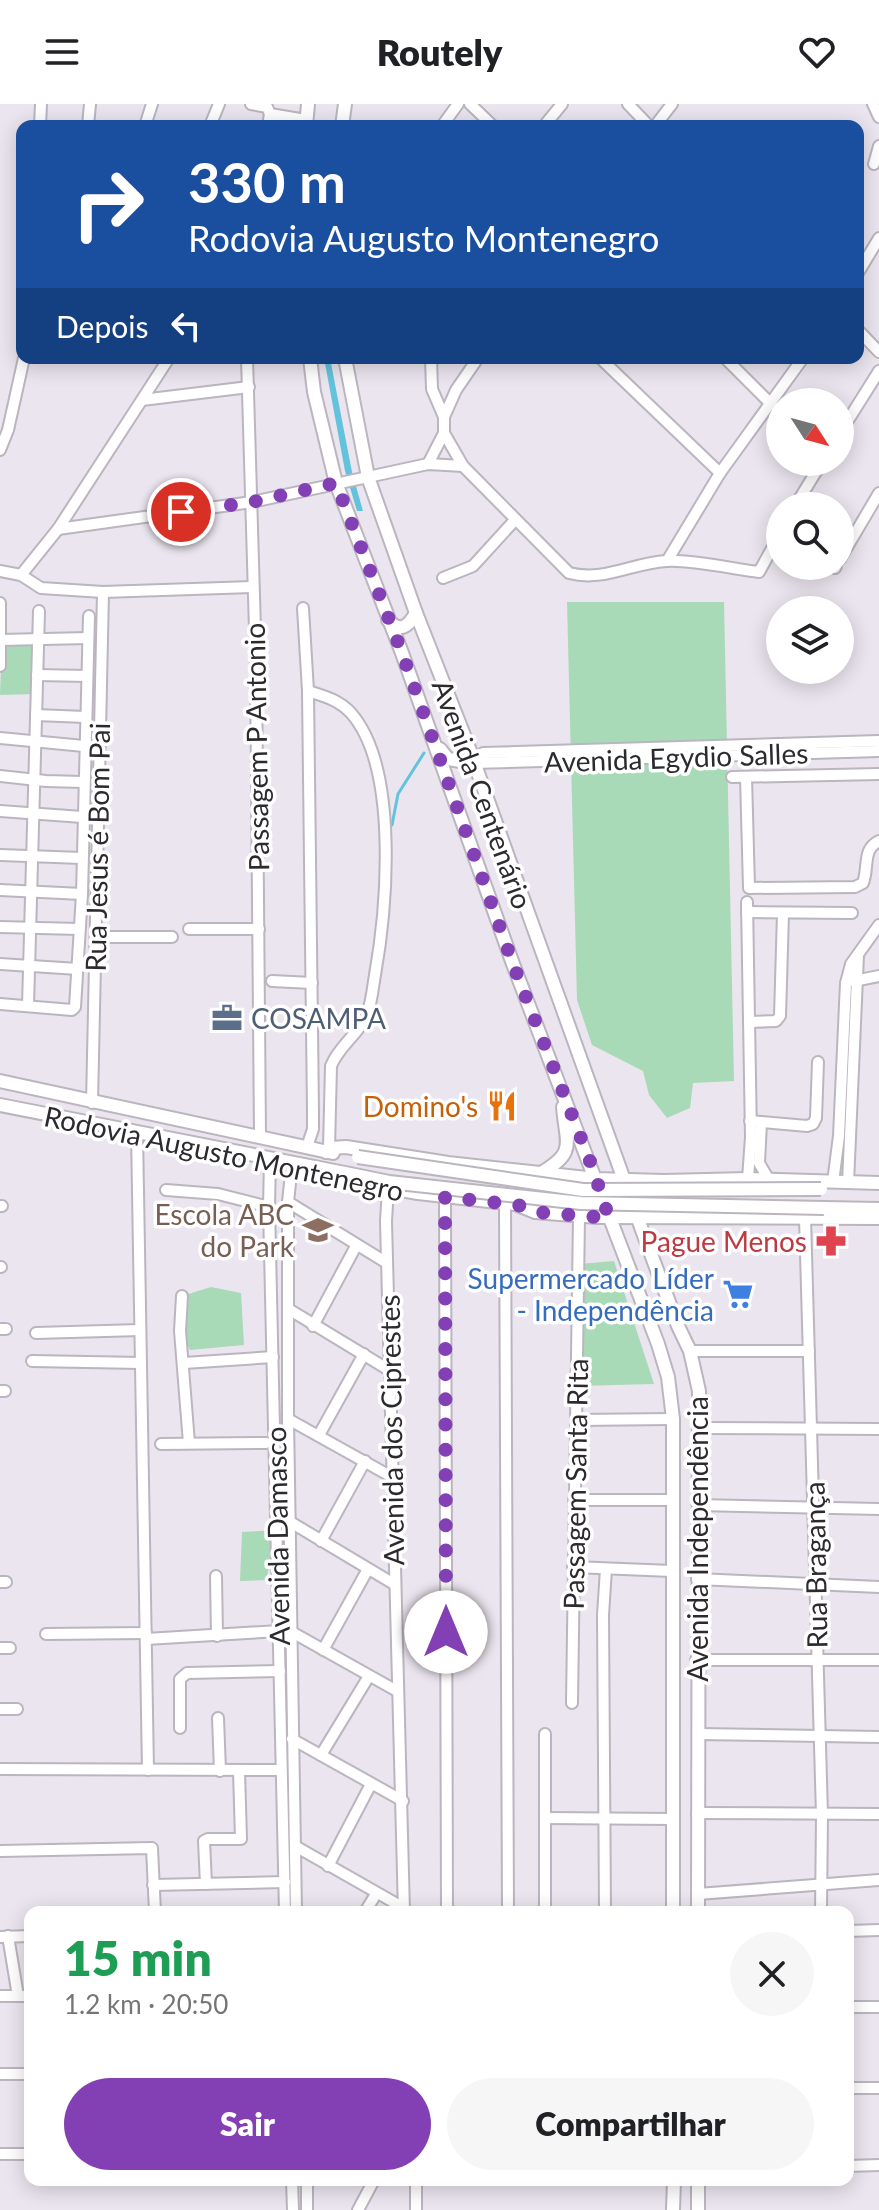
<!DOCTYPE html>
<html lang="pt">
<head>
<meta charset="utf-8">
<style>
  :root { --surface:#fff; --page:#f6f6f6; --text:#202124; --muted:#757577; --accent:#8340b4 }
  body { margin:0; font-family:Lato,sans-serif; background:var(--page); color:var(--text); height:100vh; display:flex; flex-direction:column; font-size:30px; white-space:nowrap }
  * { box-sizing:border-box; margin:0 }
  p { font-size:26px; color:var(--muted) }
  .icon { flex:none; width:44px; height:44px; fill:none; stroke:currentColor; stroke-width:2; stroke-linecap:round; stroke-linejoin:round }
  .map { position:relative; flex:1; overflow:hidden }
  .drawer { position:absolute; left:24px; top:1802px; width:830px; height:280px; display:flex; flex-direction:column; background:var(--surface); border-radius:16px; box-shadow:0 4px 20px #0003 }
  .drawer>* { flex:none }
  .guide { position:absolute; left:16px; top:16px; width:848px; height:244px; border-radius:16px; box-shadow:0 4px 20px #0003; background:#1a4fa0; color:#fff; overflow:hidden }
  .needle { width:52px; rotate:126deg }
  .fabs { position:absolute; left:766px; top:284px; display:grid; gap:16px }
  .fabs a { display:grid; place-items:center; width:88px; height:88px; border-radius:50%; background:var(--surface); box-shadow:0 4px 20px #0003; font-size:40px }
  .pin { position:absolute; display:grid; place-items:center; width:68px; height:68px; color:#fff; margin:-34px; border:4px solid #fff; border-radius:50%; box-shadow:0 2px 8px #0007 }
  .me { position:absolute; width:88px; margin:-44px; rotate:0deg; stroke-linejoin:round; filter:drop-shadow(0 0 6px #0008) }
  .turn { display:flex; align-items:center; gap:28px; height:168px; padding:0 40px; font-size:36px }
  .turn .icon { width:104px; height:104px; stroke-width:2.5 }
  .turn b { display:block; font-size:56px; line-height:68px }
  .then { display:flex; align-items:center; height:76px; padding:0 40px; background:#0003; gap:16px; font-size:30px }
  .round { display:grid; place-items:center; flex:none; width:84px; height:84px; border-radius:42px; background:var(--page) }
  .head { display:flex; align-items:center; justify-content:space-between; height:136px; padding:0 40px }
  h1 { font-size:48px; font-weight:800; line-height:60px; color:#1e9e55 }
  .button { display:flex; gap:16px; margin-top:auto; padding:16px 40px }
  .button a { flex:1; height:92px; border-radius:48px; background:var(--accent); color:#fff; font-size:32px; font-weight:800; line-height:92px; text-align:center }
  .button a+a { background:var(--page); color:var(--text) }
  header { display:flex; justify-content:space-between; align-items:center; height:104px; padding:0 40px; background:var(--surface); font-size:36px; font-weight:800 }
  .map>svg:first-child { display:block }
  .green { fill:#a9dab8 }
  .water { fill:#63c3dc }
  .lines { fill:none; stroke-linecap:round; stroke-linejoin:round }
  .stream { stroke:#63c3dc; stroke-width:3 }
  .minor-casing { stroke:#bbb5bf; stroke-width:14 }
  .major-casing { stroke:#bbb5bf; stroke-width:16 }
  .minor { stroke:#fff; stroke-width:10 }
  .major { stroke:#fff; stroke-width:12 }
  .major-bridge-casing { stroke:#bbb5bf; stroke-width:16; stroke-linecap:butt }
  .major-bridge { stroke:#fff; stroke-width:12 }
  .route { stroke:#8340b4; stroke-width:14; stroke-dasharray:0 25.2 }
  .labels { text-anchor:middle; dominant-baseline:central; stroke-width:7; stroke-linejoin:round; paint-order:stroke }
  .street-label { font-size:28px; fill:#2c2a2e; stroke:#fff }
  .service-label { font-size:28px; fill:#4e5e75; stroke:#fff; text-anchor:start }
  .food-label { font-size:28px; fill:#c56008; stroke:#fff; text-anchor:end }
  .education-label { font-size:28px; fill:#785e54; stroke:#fff; text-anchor:end }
  .health-label { font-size:28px; fill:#be3a42; stroke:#fff; text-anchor:end }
  .shop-label { font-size:28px; fill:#366cbe; stroke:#fff; text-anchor:end }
</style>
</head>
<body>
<header><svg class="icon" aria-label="menu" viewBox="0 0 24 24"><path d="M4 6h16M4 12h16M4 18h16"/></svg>Routely<svg class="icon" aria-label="heart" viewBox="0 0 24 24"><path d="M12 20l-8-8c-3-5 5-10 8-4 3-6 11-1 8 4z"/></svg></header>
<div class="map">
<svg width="879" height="2106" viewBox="0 0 879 2106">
  <rect width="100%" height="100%" fill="#ebe5ef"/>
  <g class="green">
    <path d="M567,498H724L734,977L693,979L690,1004L667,1014L649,991L643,967L592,941L577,896Z"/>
    <path d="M38,534L36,590L0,591L2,536Z"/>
    <path d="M614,1157L654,1280L578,1282L579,1160Z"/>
    <path d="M211,1183L241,1189L244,1241L190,1246L180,1227L182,1192Z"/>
    <path d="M278,1426L266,1476L240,1477L242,1428Z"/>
  </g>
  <path class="water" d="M324,254H330L352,368L363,407H357L345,367Z"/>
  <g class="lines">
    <path class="stream" d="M392,721L398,690L424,649"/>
    <g class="minor-casing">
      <g id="minor">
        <path d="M251,0L267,3L270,10L306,16"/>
        <path d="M470,0L493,22"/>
        <path d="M628,0L649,22"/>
        <path d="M873,0L879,13"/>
        <path d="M40,22L41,0"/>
        <path d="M88,22L90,0"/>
        <path d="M145,22L152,0"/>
        <path d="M210,22L219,0"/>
        <path d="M268,22L270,10"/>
        <path d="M442,22L458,0"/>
        <path d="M544,22L562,0"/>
        <path d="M655,22L672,0"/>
        <path d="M874,60L879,42"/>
        <path d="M858,169L879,134"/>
        <path d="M858,226L879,248"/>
        <path d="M247,254L256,560L260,1031"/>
        <path d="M431,254L432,285L444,313"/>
        <path d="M600,254L720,369"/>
        <path d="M725,254L772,301"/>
        <path d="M142,296L249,283"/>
        <path d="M444,329L463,362L569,469C604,478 632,459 666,457C689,455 734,465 759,468L780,430"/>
        <path d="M840,329L879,267"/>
        <path d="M0,346L8,326L24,254"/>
        <path d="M428,360L444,329V313L456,286L478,254"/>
        <path d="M795,402L822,358"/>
        <path d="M58,425L252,398L428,360L463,362"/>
        <path d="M840,455L879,389"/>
        <path d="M667,457L720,369L803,254"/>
        <path d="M835,464L836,462"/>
        <path d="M0,467L21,471L41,484L103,488L252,483"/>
        <path d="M21,471L58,425L169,254"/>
        <path d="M443,474L473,462L515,416"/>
        <path d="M0,499V562"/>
        <path d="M303,504L308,587L313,1008V1025L307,1043"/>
        <path d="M0,536L88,534"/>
        <path d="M37,571L87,572"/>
        <path d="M308,587C324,592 339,596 351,609C399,664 387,803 375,871C373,882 372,896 368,907C361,929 339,941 331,962L329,1044"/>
        <path d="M36,611L85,613"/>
        <path d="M0,634L84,642"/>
        <path d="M483,649L879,637"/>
        <path d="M473,659L879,647"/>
        <path d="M0,672L46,677L83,678"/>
        <path d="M732,673L879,670"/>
        <path d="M746,673L749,784L855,783L863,779C869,763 862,745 879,737"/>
        <path d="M0,707L82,713"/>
        <path d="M0,751L82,754"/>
        <path d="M0,786L82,790"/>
        <path d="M747,798L751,1033L748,1075"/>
        <path d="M747,808L852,809"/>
        <path d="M0,823L79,825"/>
        <path d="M189,825H259"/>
        <path d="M96,833H172"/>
        <path d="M0,860L78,865"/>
        <path d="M272,877L312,879"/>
        <path d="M854,877L879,872"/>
        <path d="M0,900L72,906L75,903L82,790L89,512"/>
        <path d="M28,902L39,507"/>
        <path d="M749,918L776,917L780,912L783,809"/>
        <path d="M92,999L103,488"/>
        <path d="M750,1017L807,1022L813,1020L816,1014L818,958"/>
        <path d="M761,1018L759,1059L769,1076"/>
        <path d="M137,1030L148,1666"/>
        <path d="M270,1056L269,1103L285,1808"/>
        <path d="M292,1060L288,1098V1315L296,1808"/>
        <path d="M833,1078L839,1032L846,879L851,860L879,821"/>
        <path d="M848,1079L858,851"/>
        <path d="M388,1084L386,1117L404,1808"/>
        <path d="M166,1086L218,1090L269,1103"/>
        <path d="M445,1093L447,1808"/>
        <path d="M288,1098L387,1159"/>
        <path d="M505,1099L508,1808"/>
        <path d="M0,1102H2"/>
        <path d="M805,1114L822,1711L821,1808"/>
        <path d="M0,1163H1"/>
        <path d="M182,1192L180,1227L189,1339"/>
        <path d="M290,1206L389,1266"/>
        <path d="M313,1222L356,1142"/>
        <path d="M0,1225H6"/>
        <path d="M36,1229L140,1226"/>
        <path d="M690,1247H809"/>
        <path d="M32,1257L141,1259"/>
        <path d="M184,1259L273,1253"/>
        <path d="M0,1287H5"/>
        <path d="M288,1315L392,1373"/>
        <path d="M576,1316L673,1315"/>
        <path d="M699,1324L879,1325"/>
        <path d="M319,1331L364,1250"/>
        <path d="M161,1340L266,1339"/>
        <path d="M574,1396H673"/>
        <path d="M698,1401L879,1405"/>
        <path d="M292,1419L394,1480"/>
        <path d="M321,1437L365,1357"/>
        <path d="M573,1463L672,1467"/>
        <path d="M216,1472L217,1532"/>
        <path d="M697,1475L879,1483"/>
        <path d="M0,1478H6"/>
        <path d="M290,1527L397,1587"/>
        <path d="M46,1530L146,1529"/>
        <path d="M146,1535L279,1527"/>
        <path d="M0,1544H10"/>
        <path d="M323,1546L368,1465"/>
        <path d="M696,1556H879"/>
        <path d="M572,1599L579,1113"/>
        <path d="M0,1605H17"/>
        <path d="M218,1614L220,1667"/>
        <path d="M180,1624V1575L187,1569L280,1567"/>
        <path d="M698,1630L879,1633"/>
        <path d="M292,1635L403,1697"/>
        <path d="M321,1651L369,1572"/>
        <path d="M0,1665L281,1666"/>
        <path d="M697,1709L879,1710"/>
        <path d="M545,1714L673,1715"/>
        <path d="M295,1742L404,1804"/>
        <path d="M0,1747L152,1744L155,1808"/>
        <path d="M328,1762L371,1680"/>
        <path d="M206,1780L204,1737L208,1735H241L239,1667"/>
        <path d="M153,1781L285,1778"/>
        <path d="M698,1790L879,1776"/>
        <path d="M365,1808L376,1790"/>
        <path d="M545,1808V1630"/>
        <path d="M605,1808L603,1511L606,1465"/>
        <path d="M848,1827L879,1826"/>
        <path d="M8,1832L18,1892"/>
        <path d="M0,1833L30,1832"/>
        <path d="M0,1892H30"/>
        <path d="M848,1903H879"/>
        <path d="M0,1970H30"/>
        <path d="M848,1984H879"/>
        <path d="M0,2050H30"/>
        <path d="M848,2062L879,2061"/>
        <path d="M292,2076L293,2106"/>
        <path d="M307,2076V2106"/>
        <path d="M416,2076V2106"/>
        <path d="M358,2106L374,2076"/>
      </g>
    </g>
    <g class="major-casing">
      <g id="major">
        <path d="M306,22L308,0"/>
        <path d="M342,22L345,0"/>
        <path d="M310,254L314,288L336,379L402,549L513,860L658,1240L668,1273L673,1315V1808"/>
        <path d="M345,254L368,373L416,509L469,644L642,1126L678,1222L690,1247L699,1287L698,1808"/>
        <path d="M388,516C400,529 408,523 416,509"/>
        <path d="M440,645L448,655L473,659"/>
        <path d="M0,977L333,1049"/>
        <path d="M0,1001L350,1070"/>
        <path d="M326,1048L329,1044L346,1043L448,1059L596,1075L664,1077L748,1075L879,1079"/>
        <path d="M541,1069C577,1048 566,1040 563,1003"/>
        <path d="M339,1075L418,1089L523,1101"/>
        <path d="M518,1101L535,1108L597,1113L879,1114"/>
        <path d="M824,1104L879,1105"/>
        <path d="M698,2076V2106"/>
        <path d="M673,2106L674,2076"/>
      </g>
    </g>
    <use href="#minor" class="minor"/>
    <use href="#major" class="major"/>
    <g class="major-bridge-casing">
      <g id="major-bridge">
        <path d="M358,1053L583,1086L821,1085"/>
        <path d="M350,1070L389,1078L581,1099L824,1104"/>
      </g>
    </g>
    <use href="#major-bridge" class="major-bridge"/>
  </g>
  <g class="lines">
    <path class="route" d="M181,408L252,398L336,379L402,549L513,860L593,1065L609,1114L535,1108L518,1101L445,1093L446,1528"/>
  </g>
  <defs>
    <g id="office-bare" transform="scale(2.4)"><path d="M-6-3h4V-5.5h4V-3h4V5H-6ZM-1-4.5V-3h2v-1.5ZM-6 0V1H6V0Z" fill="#5c6f8a" stroke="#fff" stroke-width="2.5" paint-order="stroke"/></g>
    <g id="restaurant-bare" transform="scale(2.4)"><path d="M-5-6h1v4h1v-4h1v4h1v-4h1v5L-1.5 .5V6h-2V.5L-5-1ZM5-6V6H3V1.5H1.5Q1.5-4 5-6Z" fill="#e8710a" stroke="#fff" stroke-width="2.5" paint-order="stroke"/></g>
    <g id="school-bare" transform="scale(2.4)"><path d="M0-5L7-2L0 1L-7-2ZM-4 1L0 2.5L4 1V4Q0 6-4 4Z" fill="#8d6e63" stroke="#fff" stroke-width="2.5" paint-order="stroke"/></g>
    <g id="pharmacy-bare" transform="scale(2.4)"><path d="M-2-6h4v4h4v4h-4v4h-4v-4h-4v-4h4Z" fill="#e0444e" stroke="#fff" stroke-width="2.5" paint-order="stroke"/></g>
    <g id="supermarket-bare" transform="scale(2.4)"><path d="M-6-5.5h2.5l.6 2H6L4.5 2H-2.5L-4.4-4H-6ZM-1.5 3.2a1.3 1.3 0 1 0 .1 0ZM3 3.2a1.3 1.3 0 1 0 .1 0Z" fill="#3f7fe0" stroke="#fff" stroke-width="2.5" paint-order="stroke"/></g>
  </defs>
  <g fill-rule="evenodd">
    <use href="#office-bare" x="227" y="914"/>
    <use href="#restaurant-bare" x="502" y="1002"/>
    <use href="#school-bare" x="318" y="1126"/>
    <use href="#pharmacy-bare" x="831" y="1137"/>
    <use href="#supermarket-bare" x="738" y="1190"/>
  </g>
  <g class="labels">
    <g class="street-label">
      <text transform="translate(256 643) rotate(-91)">Passagem P Antonio</text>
      <text transform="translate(676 653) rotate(-2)">Avenida Egydio Salles</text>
      <text transform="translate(483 690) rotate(70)">Avenida Centenário</text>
      <text transform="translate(97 743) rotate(-89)">Rua Jesus é Bom Pai</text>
      <text transform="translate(224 1049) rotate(12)">Rodovia Augusto Montenegro</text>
      <text transform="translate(391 1326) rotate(-91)">Avenida dos Ciprestes</text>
      <text transform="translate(575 1380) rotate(-89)">Passagem Santa Rita</text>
      <text transform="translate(277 1432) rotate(-91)">Avenida Damasco</text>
      <text transform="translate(697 1435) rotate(-90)">Avenida Independência</text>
      <text transform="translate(815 1461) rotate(-91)">Rua Bragança</text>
    </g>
    <g class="service-label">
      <text x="251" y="914">COSAMPA</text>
    </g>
    <g class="food-label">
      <text x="478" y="1002">Domino's</text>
    </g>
    <g class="education-label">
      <text x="294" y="1110">Escola ABC<tspan x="294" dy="32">do Park</tspan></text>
    </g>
    <g class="health-label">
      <text x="807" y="1137">Pague Menos</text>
    </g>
    <g class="shop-label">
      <text x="714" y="1174">Supermercado Líder<tspan x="714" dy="32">- Independência</tspan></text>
    </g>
  </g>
</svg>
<div class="fabs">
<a><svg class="needle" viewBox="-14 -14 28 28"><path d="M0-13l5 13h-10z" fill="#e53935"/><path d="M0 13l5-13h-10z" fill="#757577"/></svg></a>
<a><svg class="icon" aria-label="search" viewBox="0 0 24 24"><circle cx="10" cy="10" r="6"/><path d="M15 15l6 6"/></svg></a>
<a><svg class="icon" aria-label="layers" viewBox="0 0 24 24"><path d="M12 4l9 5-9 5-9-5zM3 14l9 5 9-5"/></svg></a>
</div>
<div class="pin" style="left:181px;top:408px;background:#d93025"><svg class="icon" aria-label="arrive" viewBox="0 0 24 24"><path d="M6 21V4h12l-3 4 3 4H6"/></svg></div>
<svg class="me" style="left:446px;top:1528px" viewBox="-20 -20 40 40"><circle r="19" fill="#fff"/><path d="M0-13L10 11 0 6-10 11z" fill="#8340b4"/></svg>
<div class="guide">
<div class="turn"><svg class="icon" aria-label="right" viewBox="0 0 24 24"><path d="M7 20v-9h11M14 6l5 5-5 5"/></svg><div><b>330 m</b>Rodovia Augusto Montenegro</div></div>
<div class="then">Depois<svg class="icon" aria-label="left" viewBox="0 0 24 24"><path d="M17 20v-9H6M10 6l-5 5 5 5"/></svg></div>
</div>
<section class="drawer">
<div class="head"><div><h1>15 min</h1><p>1.2 km · 20:50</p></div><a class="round"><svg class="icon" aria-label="close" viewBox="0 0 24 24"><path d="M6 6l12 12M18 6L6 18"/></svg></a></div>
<div class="button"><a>Sair</a><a>Compartilhar</a></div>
</section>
</div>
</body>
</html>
